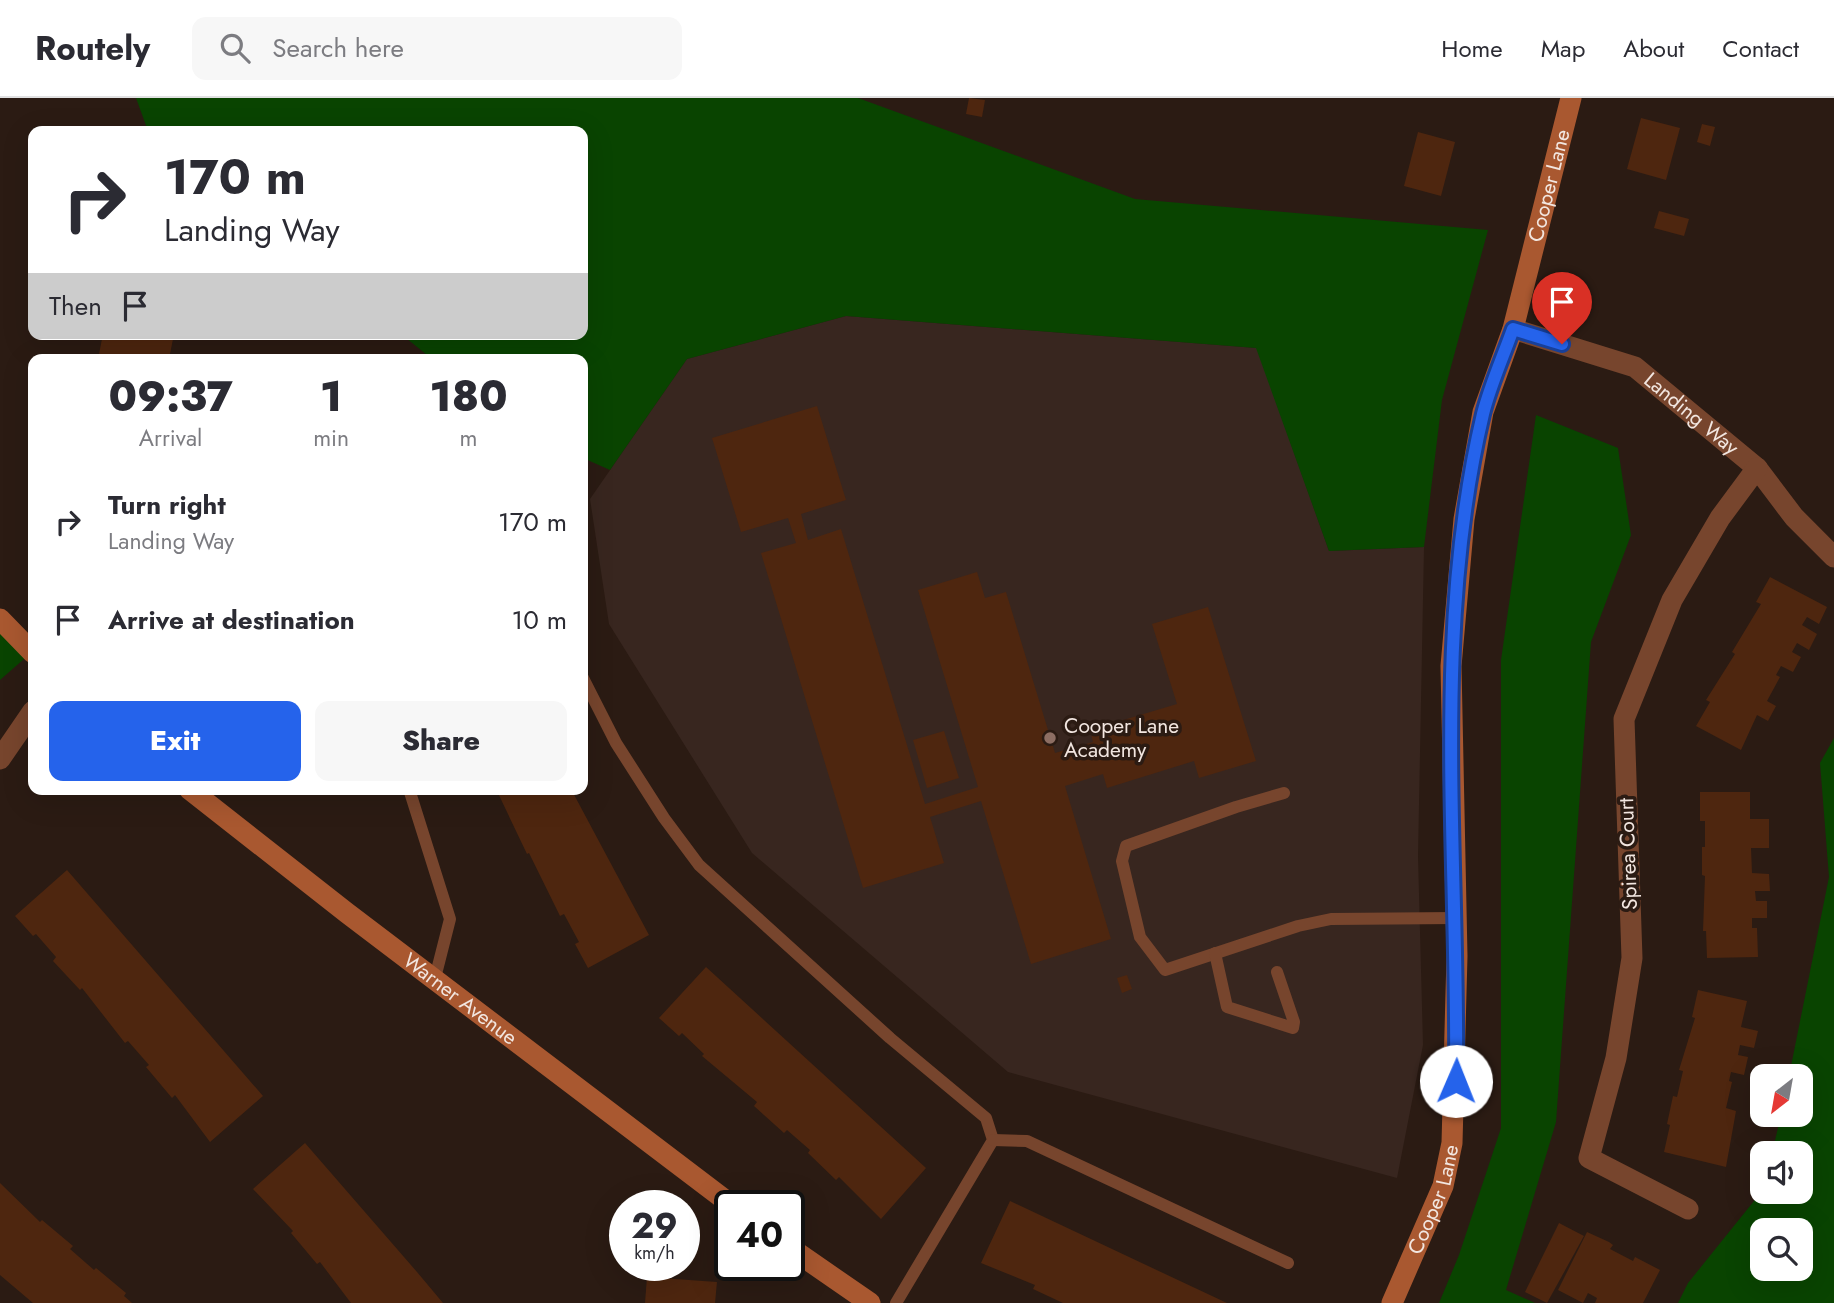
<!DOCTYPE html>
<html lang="en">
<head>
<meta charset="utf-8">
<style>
  :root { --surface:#fff; --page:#f7f7f7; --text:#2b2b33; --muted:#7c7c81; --line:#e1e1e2; --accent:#2563eb }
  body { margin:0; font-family:Jost,sans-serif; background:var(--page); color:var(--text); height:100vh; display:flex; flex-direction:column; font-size:26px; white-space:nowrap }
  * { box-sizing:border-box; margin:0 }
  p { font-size:23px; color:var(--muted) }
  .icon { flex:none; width:38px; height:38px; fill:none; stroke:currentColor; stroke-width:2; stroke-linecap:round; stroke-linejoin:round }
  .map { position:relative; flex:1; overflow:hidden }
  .sheet { position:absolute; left:28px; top:256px; width:560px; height:441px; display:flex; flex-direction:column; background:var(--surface); border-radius:14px; box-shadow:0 7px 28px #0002 }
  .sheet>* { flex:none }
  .banner { position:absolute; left:28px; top:28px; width:560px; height:214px; border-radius:14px; box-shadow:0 7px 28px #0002; background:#fff; color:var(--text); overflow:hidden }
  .needle { width:46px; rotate:211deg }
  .fabs { position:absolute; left:1750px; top:966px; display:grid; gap:14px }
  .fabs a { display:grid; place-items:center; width:63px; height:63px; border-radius:14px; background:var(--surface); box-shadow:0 7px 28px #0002; font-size:35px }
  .speed { position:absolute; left:609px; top:1092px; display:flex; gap:14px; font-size:35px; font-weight:700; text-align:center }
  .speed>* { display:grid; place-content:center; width:91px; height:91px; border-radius:50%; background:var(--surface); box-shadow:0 7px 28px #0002; line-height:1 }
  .speed small { font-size:18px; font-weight:400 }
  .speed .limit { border:4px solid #111; border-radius:10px; background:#fff; color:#111 }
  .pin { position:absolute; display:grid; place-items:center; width:60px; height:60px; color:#fff; margin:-72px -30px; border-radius:50% 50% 50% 0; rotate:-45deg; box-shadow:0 0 7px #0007 }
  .pin .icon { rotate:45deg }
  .me { position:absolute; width:77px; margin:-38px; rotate:1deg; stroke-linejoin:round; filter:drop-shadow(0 0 5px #0008) }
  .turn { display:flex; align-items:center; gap:24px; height:147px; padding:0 21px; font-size:32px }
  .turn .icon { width:91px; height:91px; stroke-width:2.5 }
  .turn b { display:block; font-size:49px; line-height:60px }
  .then { display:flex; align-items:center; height:66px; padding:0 21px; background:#0003; gap:14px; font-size:26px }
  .eta { display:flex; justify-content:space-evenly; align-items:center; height:119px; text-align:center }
  .eta b { font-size:42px; font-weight:800; line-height:49px }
  .cta { display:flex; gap:14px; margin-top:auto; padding:14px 21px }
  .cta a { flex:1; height:80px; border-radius:14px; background:var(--accent); color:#fff; font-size:28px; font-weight:800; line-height:80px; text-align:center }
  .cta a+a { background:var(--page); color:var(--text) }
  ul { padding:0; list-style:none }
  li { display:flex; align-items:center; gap:21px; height:98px; padding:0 21px }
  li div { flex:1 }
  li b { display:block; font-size:26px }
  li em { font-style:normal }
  header { display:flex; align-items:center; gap:42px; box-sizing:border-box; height:98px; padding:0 35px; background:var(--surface); border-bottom:2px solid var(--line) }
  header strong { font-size:33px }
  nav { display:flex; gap:38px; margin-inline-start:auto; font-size:24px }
  .search { width:490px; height:63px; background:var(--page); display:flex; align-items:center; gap:18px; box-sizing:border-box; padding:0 24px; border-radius:14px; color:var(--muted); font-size:26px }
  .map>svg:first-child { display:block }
  .education { fill:#38261f }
  .green { fill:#094400; fill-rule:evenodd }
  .building { fill:#4e260f }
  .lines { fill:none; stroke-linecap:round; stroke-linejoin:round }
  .lane { stroke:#77452d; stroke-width:12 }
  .street { stroke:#77452d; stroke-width:21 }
  .secondary { stroke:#a95830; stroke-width:21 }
  .route-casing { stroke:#184099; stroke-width:18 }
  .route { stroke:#2563eb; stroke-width:12 }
  .education-dot { fill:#8d6e63; stroke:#2b1b13; stroke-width:2.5 }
  .labels { text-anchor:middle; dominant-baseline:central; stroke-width:7; stroke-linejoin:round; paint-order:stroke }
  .street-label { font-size:21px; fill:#f2e6e0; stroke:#2b1b13 }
  .poi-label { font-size:21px; fill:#f2e6e0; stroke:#2b1b13; text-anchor:start }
</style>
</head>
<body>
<header>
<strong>Routely</strong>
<div class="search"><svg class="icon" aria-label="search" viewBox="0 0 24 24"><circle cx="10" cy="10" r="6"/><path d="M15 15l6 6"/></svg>Search here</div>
<nav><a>Home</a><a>Map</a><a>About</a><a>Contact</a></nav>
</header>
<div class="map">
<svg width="1834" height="1205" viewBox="0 0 1834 1205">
  <rect width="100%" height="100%" fill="#2b1b13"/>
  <path class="education" d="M846,218L1257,250L1329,453L1424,449L1418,758L1423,947L1397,1080L1008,974L752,755L609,526L590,401L687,261Z"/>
  <g class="green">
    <path d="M136,0H858L1135,101L1488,132L1442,302L1424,449L1329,453L1256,250L846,218L687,261L610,372L583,360V261H432L401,236H583V33H148Z"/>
    <path d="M1536,317L1618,350L1631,437L1591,544L1556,1024L1506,1192L1535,1205H1439L1459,1157L1501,1030V562Z"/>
    <path d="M0,516L32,554L0,582Z"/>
    <path d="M1834,640V1205H1678L1688,1185L1762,1093L1801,1094V1055H1772L1781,1017H1801V978H1789L1829,779L1820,665ZM1762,1132H1801V1171H1762Z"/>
  </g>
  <g class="building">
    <path d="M969,0L985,2L982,19L966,16Z"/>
    <path d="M1641,20L1680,30L1666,82L1627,71Z"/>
    <path d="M1702,26L1715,29L1710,48L1697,44Z"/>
    <path d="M1418,34L1455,44L1441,98L1404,88Z"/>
    <path d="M1659,113L1689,121L1684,138L1654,130Z"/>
    <path d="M103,236H174L169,261H98Z"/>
    <path d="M817,308L846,402L801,416L808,442L841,431L925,706L978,689L918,492L977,474L985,500L1006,494L1055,655L1093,644L1090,632L1177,606L1152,526L1208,509L1256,663L1199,680L1194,663L1107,690L1103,676L1065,688L1111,841L1031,866L981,703L930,719L944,765L863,790L761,455L796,445L788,420L741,434L712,340Z"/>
    <path d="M1770,479L1827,509L1819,526L1807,519L1802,527L1817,536L1809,552L1797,545L1792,554L1801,559L1793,574L1781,568L1776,577L1780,579L1767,603L1776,608L1768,623L1757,617L1741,652L1696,628L1710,604L1706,602L1735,556L1732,554L1761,506L1756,504Z"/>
    <path d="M944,633L959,680L927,690L913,642Z"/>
    <path d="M496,691H571L649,837L588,870L575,846L579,844L564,816L560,818L529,755L527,756Z"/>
    <path d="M1700,694H1750V721H1769V750H1751L1752,775L1769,776L1770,793H1755L1756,803H1767V820H1752V830H1757L1758,859L1707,860L1706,833H1703L1705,778L1702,777V749H1705V723H1700Z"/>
    <path d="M67,772L263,998L210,1044L175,997L172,1000L146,969L149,967L128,943L125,945L82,890L80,892L53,863L56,859L36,836L33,838L15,818Z"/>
    <path d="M706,869L926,1070L881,1121L839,1079L836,1082L808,1055L810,1052L787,1032L784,1035L754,1008L757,1004L702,958L704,956L682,935L679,938L659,920Z"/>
    <path d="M1127,877L1132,891L1122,895L1117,880Z"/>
    <path d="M1698,892L1747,903L1741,929L1758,933L1754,950L1740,947L1738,957L1748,959L1744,977L1731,974L1729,983L1732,984L1726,1010L1736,1013L1726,1069L1664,1054L1670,1027L1667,1026L1673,998L1677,999L1683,973L1679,972L1695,920L1692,919Z"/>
    <path d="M305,1045L417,1174L443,1205H351L320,1164L317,1166L291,1135L293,1133L253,1091Z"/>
    <path d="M0,1085L40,1124L42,1122L73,1148L70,1151L94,1172L96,1170L126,1195L124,1198L132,1205H33L0,1177Z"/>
    <path d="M1010,1103L1163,1175L1227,1205H1063L1033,1191L1035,1187L981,1165Z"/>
    <path d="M1559,1125L1584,1138L1547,1205L1525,1194Z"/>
    <path d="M1587,1134L1609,1144L1613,1147L1610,1151L1633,1163L1635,1159L1660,1172L1643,1205H1595L1597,1200L1588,1195L1583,1205L1558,1192Z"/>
    <path d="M647,1179L717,1184L715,1205H645Z"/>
  </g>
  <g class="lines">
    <g class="lane">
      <path d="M583,580L616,645L664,720L699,767L890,940L986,1020L993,1042L896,1205"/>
      <path d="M409,691L450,821L435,880"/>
      <path d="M1284,695L1236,709L1126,748L1122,763L1140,839L1165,872L1298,828L1331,821L1456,820"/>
      <path d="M1215,855L1227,909L1293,930L1294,924L1277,874"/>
      <path d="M993,1042L1027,1043L1288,1165"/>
    </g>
    <g class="street">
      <path id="s1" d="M1513,231L1635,269L1757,370L1794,419L1834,459"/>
      <path d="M0,661L33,613"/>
      <path d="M1688,1111L1589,1060L1616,960L1632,860L1624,621L1672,502L1720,420L1757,370"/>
    </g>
    <g class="secondary">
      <path d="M0,521L33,555"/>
      <path id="s2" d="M189,691L347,815L733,1108"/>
      <path d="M789,1149L870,1205"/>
      <path id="s3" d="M1392,1205L1443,1088L1452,1045L1457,858L1451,568L1464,421L1483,314L1513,231L1571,0"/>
    </g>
  </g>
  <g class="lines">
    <g class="route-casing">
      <path id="route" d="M1456,983C1459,762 1431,534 1483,316C1490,288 1503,259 1513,231L1562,246"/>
    </g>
    <use href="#route" class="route"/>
  </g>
  <circle class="education-dot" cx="1050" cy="640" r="7"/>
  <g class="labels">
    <g class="street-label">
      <text stroke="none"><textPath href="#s3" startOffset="1141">Cooper Lane</textPath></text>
      <text stroke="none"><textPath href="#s1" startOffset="201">Landing Way</textPath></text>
      <text transform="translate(1628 756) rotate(-92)">Spirea Court</text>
      <text stroke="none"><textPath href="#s2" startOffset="343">Warner Avenue</textPath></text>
      <text stroke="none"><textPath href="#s3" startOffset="112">Cooper Lane</textPath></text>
    </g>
    <g class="poi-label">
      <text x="1064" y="628">Cooper Lane<tspan x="1064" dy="24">Academy</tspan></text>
    </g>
  </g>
</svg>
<div class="fabs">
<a><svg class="needle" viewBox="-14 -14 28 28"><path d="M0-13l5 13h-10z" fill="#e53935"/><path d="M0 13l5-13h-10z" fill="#7c7c81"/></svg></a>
<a><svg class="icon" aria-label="sound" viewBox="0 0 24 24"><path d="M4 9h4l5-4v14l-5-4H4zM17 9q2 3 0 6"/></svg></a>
<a><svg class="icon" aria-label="search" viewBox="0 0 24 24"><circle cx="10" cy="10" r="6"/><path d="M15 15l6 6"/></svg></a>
</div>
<div class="speed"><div>29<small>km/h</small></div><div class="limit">40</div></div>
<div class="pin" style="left:1562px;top:246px;background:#d93025"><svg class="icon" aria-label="arrive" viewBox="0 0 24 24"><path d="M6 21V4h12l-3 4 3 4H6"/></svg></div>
<svg class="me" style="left:1456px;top:983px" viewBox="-20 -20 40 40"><circle r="19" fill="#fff"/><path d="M0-13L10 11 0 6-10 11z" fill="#2563eb"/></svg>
<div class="banner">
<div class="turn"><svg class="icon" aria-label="right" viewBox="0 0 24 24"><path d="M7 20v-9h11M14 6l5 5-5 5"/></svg><div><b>170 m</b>Landing Way</div></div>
<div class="then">Then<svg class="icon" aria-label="arrive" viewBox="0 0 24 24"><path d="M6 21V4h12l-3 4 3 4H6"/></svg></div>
</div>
<section class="sheet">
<div class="eta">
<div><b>09:37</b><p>Arrival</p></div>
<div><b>1</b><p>min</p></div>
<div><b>180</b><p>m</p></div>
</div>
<ul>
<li><svg class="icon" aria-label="right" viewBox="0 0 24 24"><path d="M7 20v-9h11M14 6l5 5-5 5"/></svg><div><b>Turn right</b><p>Landing Way</p></div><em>170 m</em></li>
<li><svg class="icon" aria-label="arrive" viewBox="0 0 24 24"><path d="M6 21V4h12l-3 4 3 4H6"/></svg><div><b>Arrive at destination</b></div><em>10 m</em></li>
</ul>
<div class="cta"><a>Exit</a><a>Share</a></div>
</section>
</div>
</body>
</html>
